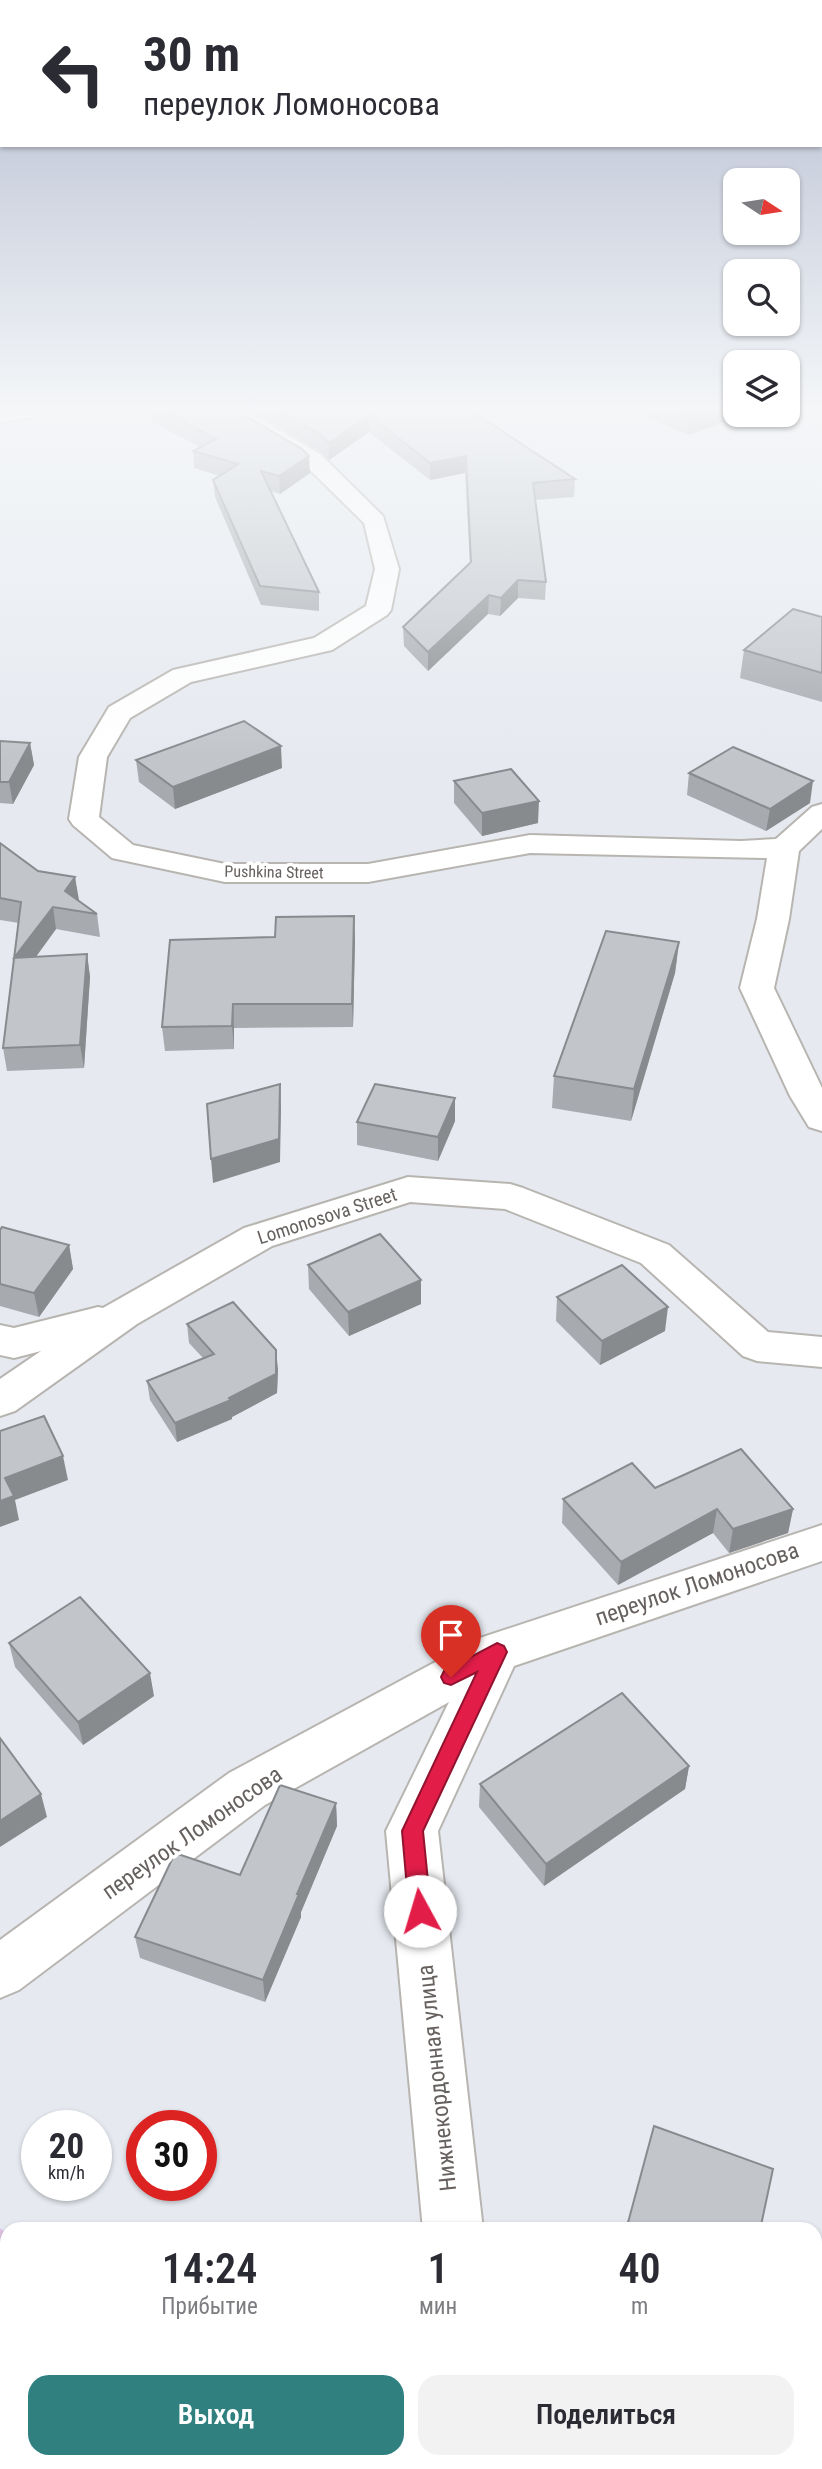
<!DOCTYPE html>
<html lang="ru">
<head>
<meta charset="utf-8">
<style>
  :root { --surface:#fff; --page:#f2f2f3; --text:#2b2b33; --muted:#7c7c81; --accent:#30807f }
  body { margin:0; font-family:"Roboto Condensed",sans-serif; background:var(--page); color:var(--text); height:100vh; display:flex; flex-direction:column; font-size:26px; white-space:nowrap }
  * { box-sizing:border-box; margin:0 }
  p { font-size:23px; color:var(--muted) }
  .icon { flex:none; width:38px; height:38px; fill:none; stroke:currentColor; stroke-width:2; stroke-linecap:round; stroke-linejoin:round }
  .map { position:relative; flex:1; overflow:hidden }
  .side { position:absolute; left:0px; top:2222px; width:822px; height:247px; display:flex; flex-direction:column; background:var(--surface); border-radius:21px 21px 0 0; box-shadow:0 2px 5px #0004 }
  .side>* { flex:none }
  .guide { position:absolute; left:0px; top:0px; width:822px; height:147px; box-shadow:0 2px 5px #0004; background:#fff; color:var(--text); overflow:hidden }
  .needle { width:46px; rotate:102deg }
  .buttons { position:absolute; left:723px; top:168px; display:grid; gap:14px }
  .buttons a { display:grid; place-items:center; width:77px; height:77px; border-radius:14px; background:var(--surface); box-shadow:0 2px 5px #0004; font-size:35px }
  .speed { position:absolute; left:21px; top:2110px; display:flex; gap:14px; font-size:35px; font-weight:700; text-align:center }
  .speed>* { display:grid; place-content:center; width:91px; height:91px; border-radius:50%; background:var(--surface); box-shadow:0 2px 5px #0004; line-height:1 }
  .speed small { font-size:18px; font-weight:400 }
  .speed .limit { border:10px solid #d22; background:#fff; color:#111 }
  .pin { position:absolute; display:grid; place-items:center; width:60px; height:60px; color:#fff; margin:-72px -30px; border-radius:50% 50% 50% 0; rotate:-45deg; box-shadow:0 0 7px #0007 }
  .pin .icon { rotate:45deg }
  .me { position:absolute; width:77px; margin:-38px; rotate:354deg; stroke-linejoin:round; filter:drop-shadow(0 0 5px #0008) }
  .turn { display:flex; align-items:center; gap:24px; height:147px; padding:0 28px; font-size:32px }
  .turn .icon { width:91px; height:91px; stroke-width:2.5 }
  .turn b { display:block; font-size:49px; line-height:60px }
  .eta { display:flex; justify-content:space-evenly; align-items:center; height:119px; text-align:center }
  .eta b { font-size:42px; font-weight:600; line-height:49px }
  .button { display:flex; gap:14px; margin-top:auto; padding:14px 28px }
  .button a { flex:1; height:80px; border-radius:21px; background:var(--accent); color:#fff; font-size:28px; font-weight:600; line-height:80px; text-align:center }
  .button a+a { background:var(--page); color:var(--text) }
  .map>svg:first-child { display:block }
  .green { fill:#e2c3e7 }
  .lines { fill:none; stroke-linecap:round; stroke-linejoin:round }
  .minor-casing { stroke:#b8b5b1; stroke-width:4 }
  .minor { fill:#fff; fill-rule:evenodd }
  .wall { fill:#a7aaaf }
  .shaded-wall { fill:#888b8e }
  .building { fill:#c2c6cb; stroke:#888b8e; stroke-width:2 }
  .route { fill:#e11d48; stroke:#92132f; stroke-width:2 }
  .labels { text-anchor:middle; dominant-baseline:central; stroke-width:7; stroke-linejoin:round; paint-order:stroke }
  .far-street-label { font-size:16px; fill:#66615e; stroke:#fff }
  .street-label { font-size:19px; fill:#66615e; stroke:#fff }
  .near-street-label { font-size:23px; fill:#66615e; stroke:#fff }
</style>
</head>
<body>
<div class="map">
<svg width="822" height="2469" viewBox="0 0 822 2469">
  <rect width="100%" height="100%" fill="#e6eaf0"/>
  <path class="green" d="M0,2228L7,2234V2462H250L257,2469H0Z"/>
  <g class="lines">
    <g class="minor-casing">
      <g id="minor">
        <path d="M0,412H45L42,416L0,422Z"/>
        <path d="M203,412L250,413L320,454L383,516L399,569L391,610L387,615L332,650L191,682L130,718L107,757L99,817L133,845L225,864H368L530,835L741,841L776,839L812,807L822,804V829L799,851L789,919L774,988L822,1088V1131L809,1127L790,1096L740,988L757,919L767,858L530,853L368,882H225L112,858L73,825L69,819L79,757L109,707L173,670L314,638L366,606L375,569L364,523L304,464L235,423L206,416Z"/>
        <path d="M408,1177L510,1184L523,1188L669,1245L768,1332L822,1337V1367L757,1361L743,1356L641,1263L505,1209L410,1202L272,1246L137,1324L15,1411L0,1416V1379L41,1351L14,1358L0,1355V1325L14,1328L98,1307L103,1308L244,1228Z"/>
        <path d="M822,1525V1561L514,1666L438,1831L483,2230H423L386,1831L449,1702L265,1805L19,1990L0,1998V1940L229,1773L480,1638Z"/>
        <path d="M729,2462H793L792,2469H728Z"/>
      </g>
    </g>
    <use href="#minor" class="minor"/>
  </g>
  <g class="wall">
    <path d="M147,412H239L310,473L280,494L270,491L319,592V611L261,605L215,497L213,480L220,476L194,468L193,451L200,447L154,423Z"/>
    <path d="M254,412H473L575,479L574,497L535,500L546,582L545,600L518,598L500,616L488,614L428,671L404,646L403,627L470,563L465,473L430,480L369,432L329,460L321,452Z"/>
    <path d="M636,412H735V415H745L688,435Z"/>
    <path d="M822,617V702L740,678L744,650Z"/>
    <path d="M0,741L30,743L34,765L13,804L0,803Z"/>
    <path d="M136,760L282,768L175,809L139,782Z"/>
    <path d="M689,773L810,803L766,831L687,795Z"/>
    <path d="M454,781L538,823L482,836L454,803Z"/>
    <path d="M0,843L38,871L75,877L78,900L97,914L100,937L56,929L36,957L87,954L90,977L84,1068L7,1071L3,1048L19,923L0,920Z"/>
    <path d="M355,939L353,1027L234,1028V1049L165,1051L162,1027Z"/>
    <path d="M679,942L675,973L631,1121L552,1108L554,1076Z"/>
    <path d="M455,1121L438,1161L357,1145V1122Z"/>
    <path d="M0,1230L69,1245L73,1269L39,1317L0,1306Z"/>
    <path d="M308,1265L421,1280V1304L349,1336L309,1289Z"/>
    <path d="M557,1297L665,1331L600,1365L556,1321Z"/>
    <path d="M187,1324L278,1369L277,1393L232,1417V1419L177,1442L150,1400L147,1381L203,1358L189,1343Z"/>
    <path d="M655,1488L793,1509L788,1533L729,1553L713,1533L618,1585L562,1523L563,1499Z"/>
    <path d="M9,1643L154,1696L83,1745L15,1667Z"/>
    <path d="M689,1766L685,1789L544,1886L479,1807L480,1784Z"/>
    <path d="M336,1803L337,1826L301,1912V1917L265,2002L140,1958L135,1937L240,1875Z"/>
  </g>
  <g class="shaded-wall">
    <path d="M702,412H735V415H745L688,435L689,417Z"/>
    <path d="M369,415V432L329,460V443Z"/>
    <path d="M309,456L310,473L280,494L279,476Z"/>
    <path d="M466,456L465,473L430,480V463Z"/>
    <path d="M518,580V598L500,616L501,598Z"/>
    <path d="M489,595L488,614L428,671V652Z"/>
    <path d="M30,743L34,765L13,804L9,782Z"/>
    <path d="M281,746L282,768L175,809L173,787Z"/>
    <path d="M813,781L810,803L766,831L770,809Z"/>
    <path d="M539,801L538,823L482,836V813Z"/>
    <path d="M75,877L79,900L71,910L65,891Z"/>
    <path d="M53,907L56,929L18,981L14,958Z"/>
    <path d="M354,916L355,939L353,1027L352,1004Z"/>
    <path d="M679,942L675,973L631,1121L634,1089Z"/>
    <path d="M87,954L90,977L84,1068L80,1045Z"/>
    <path d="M233,1004L234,1028V1049L232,1026Z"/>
    <path d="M280,1084L281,1108L280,1162L213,1183L211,1159Z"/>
    <path d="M455,1098V1121L438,1161V1137Z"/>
    <path d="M69,1245L73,1269L39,1317L34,1293Z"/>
    <path d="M421,1280V1304L349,1336L348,1312Z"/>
    <path d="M668,1307L665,1331L600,1365L602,1341Z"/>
    <path d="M276,1350L278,1369L277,1393L232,1417V1419L177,1442L175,1423L229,1398Z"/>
    <path d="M63,1456L68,1480L15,1500L19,1520L0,1527V1501L5,1478Z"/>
    <path d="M717,1509L713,1533L618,1585L621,1562Z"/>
    <path d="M793,1509L788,1533L729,1553L733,1529Z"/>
    <path d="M150,1673L154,1696L83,1745L78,1722Z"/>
    <path d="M689,1766L685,1789L544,1886L546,1864Z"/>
    <path d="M41,1794L47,1817L0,1847V1821Z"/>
    <path d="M336,1803L337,1826L301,1912V1917L265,2002L263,1980L297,1894Z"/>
  </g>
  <g class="building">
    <path d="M165,412H239L302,449L309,456L279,476L261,471L319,592L260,586L213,480L238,464L193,451L216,439Z"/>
    <path d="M282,412H473L575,479L533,483L546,582L518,580L501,598L489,595L428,652L403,627L471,562L466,456L430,463L369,415L329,443L321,435Z"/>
    <path d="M679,412H702L689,417Z"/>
    <path d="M793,609L822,617V673L744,650Z"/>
    <path d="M244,721L281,746L173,787L136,760Z"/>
    <path d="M0,741L30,743L9,782H0Z"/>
    <path d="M733,747L813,781L770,809L689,773Z"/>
    <path d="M511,769L539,801L482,813L454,781Z"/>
    <path d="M0,843L38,871L75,877L65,891L97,914L53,907L14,958L87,954L80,1045L3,1048L21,902L0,898Z"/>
    <path d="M354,916L352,1004H233L232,1026L162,1027L170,940L275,937L276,917Z"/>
    <path d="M606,931L679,942L634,1089L554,1076Z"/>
    <path d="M280,1084L279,1139L211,1159L207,1104Z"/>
    <path d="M375,1084L455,1098L438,1137L357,1122Z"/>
    <path d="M2,1227L69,1245L34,1293L0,1284V1230Z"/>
    <path d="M380,1234L421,1280L348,1312L308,1265Z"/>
    <path d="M622,1265L668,1307L602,1341L557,1297Z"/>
    <path d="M233,1302L276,1350V1374L229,1398L231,1400L175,1423L147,1381L214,1354L187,1324Z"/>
    <path d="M44,1416L63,1456L5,1478L14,1496L0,1501V1431Z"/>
    <path d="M741,1449L793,1509L733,1529L717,1509L621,1562L563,1499L632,1463L655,1488Z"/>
    <path d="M80,1597L150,1673L78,1722L9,1643Z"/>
    <path d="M622,1693L689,1766L546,1864L480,1784Z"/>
    <path d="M0,1738L41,1794L0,1821Z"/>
    <path d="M280,1785L336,1803L297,1894H299L263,1980L135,1937L175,1853L240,1875Z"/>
    <path d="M654,2126L773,2169L760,2230H626Z"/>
    <path d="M474,2462H592L601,2469H470Z"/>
  </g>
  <linearGradient id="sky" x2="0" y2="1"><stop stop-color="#b1b9ce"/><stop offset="0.54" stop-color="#f4f6f8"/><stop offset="1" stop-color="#f4f6f8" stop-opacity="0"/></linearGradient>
  <rect width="822" height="758" fill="url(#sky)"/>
  <path class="route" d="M497,1643L504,1646L507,1652L423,1831L431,1911L428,1918L420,1921L413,1918L409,1911L402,1831L477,1672L451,1685L444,1683L441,1677L444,1671Z"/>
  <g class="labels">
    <g class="far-street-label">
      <text transform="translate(274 872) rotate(1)">Pushkina Street</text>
    </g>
    <g class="street-label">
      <text transform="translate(327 1216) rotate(-18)">Lomonosova Street</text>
    </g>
    <g class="near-street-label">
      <text transform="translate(697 1584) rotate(-19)">переулок Ломоносова</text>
      <text transform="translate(192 1833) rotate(-35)">переулок Ломоносова</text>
      <text transform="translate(437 2078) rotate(-96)">Нижнекордонная улица</text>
    </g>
  </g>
</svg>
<div class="buttons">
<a><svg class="needle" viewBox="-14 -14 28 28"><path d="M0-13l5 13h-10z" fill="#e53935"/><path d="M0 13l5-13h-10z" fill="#7c7c81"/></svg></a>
<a><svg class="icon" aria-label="search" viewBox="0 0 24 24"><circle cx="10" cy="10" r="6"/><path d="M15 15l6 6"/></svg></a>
<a><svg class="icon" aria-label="layers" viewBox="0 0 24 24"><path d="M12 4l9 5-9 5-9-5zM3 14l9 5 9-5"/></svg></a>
</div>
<div class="speed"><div>20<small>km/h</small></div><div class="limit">30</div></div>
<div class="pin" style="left:451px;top:1677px;background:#d93025"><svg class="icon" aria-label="arrive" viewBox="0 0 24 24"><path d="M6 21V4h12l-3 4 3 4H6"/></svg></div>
<svg class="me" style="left:420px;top:1911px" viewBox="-20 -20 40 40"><circle r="19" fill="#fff"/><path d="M0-13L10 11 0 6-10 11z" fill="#e11d48"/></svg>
<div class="guide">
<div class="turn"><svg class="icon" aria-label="left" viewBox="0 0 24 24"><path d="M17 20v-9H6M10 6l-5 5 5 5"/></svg><div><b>30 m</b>переулок Ломоносова</div></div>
</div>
<section class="side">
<div class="eta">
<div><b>14:24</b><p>Прибытие</p></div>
<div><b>1</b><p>мин</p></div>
<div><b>40</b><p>m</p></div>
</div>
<div class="button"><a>Выход</a><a>Поделиться</a></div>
</section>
</div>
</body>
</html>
